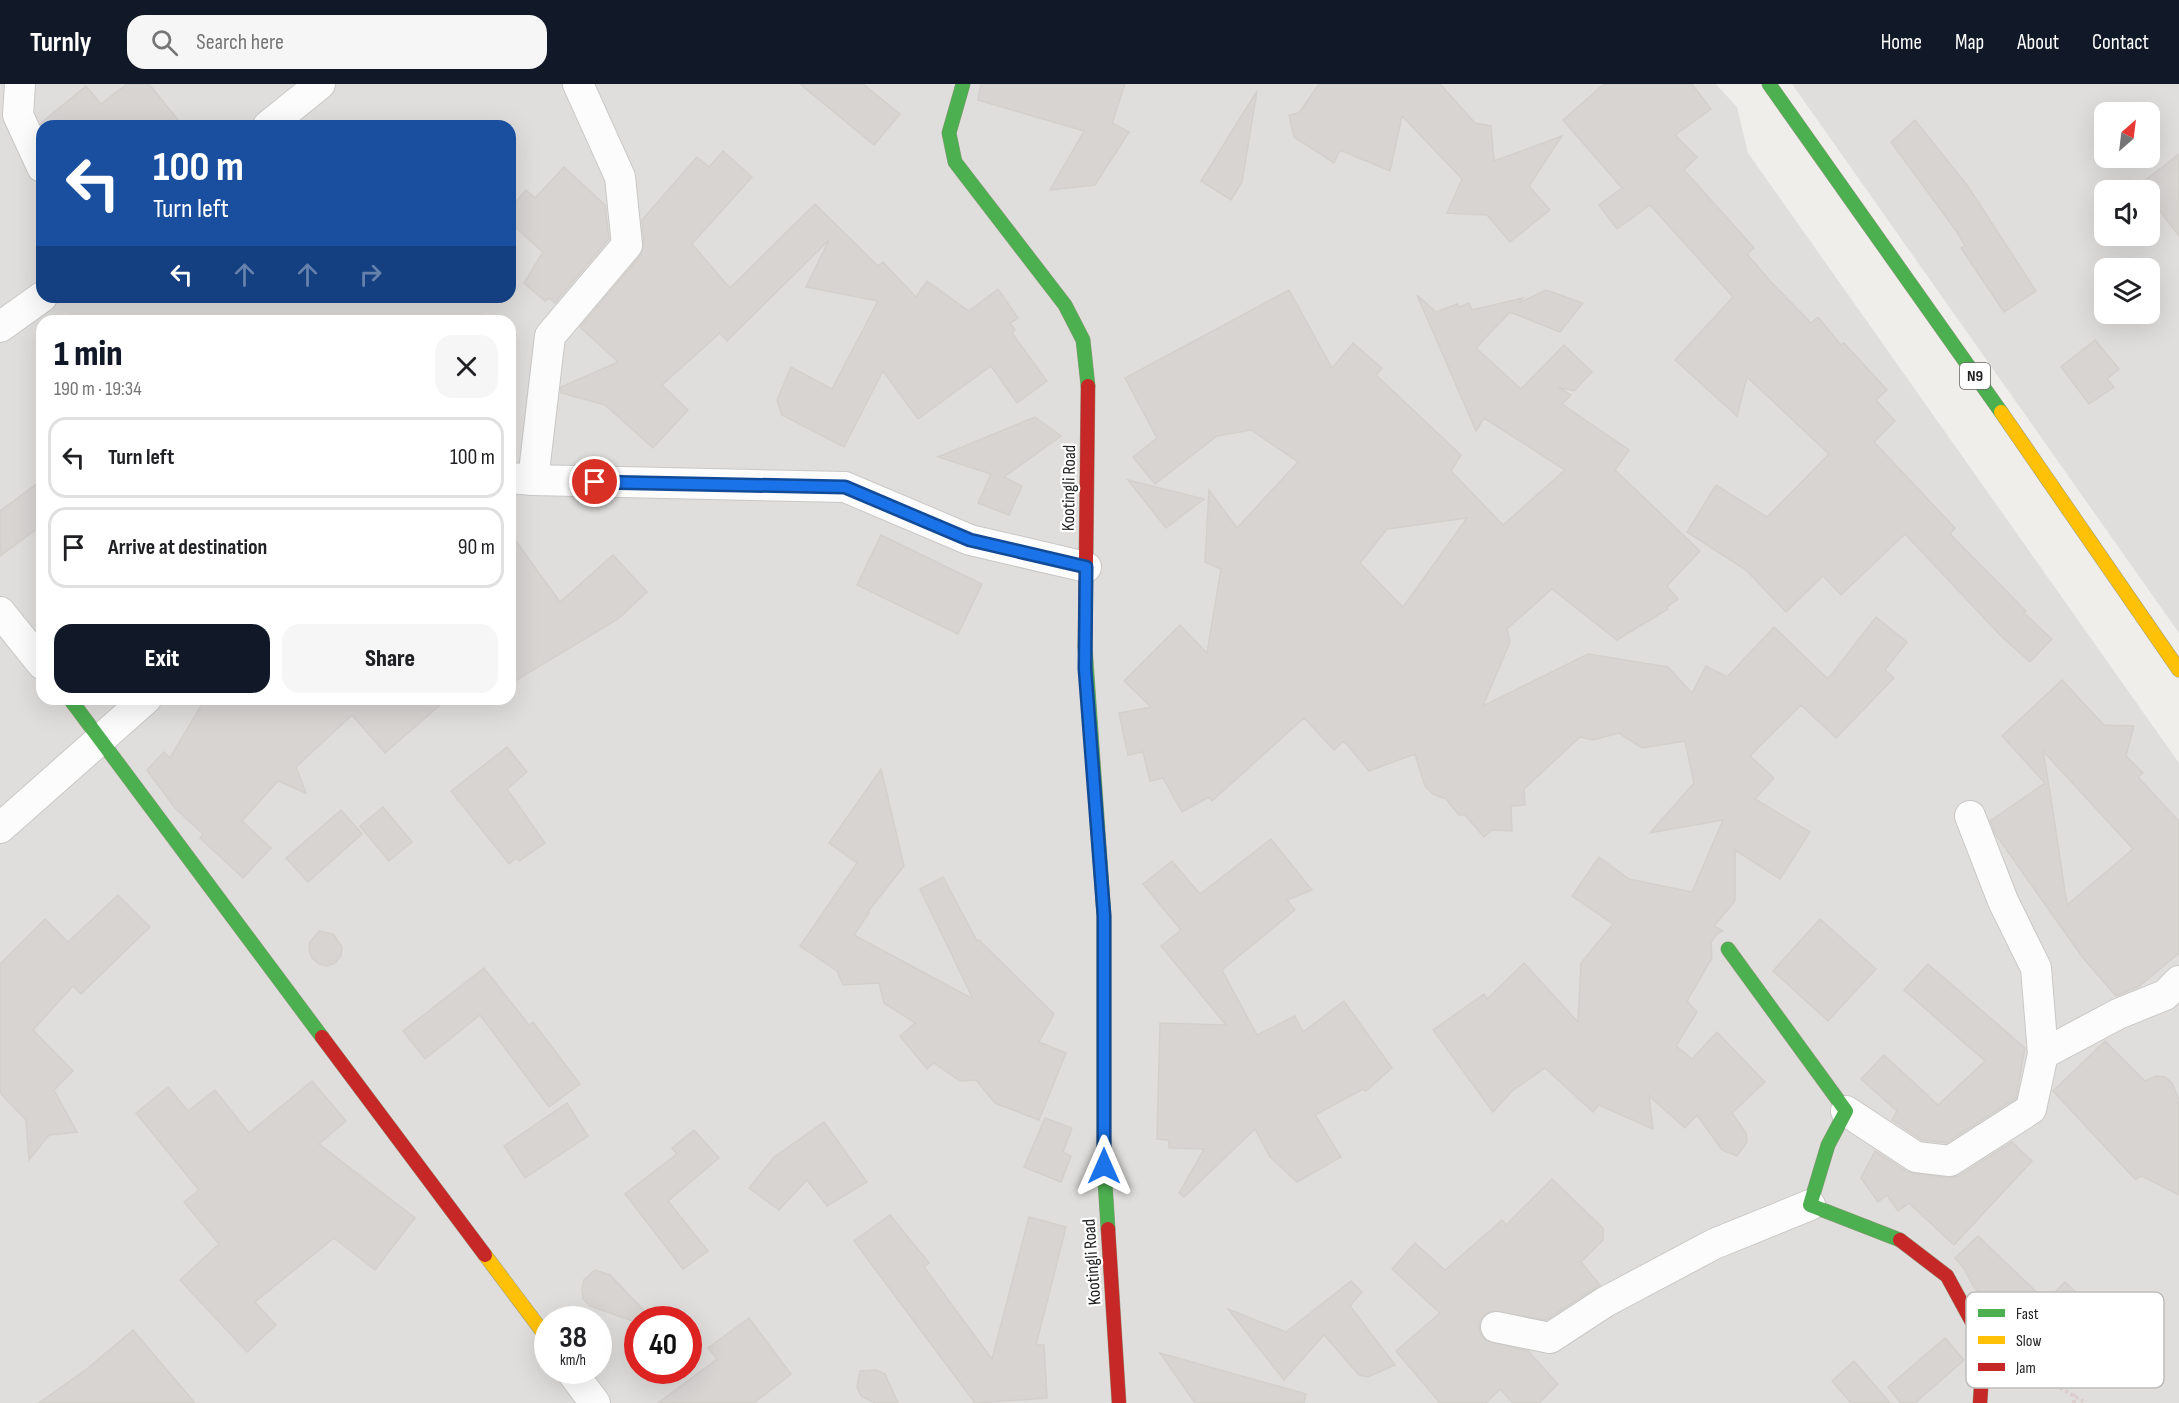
<!DOCTYPE html>
<html lang="en">
<head>
<meta charset="utf-8">
<style>
  :root { --surface:#fff; --page:#f6f6f6; --text:#202124; --muted:#757577; --line:#e0e0e0; --accent:#111827 }
  body { margin:0; font-family:"Sofia Sans Condensed",sans-serif; background:var(--page); color:var(--text); height:100vh; display:flex; flex-direction:column; font-size:22px; white-space:nowrap }
  * { box-sizing:border-box; margin:0 }
  p { font-size:20px; color:var(--muted) }
  .icon { flex:none; width:33px; height:33px; fill:none; stroke:currentColor; stroke-width:2; stroke-linecap:round; stroke-linejoin:round }
  .map { position:relative; flex:1; overflow:hidden }
  .details { position:absolute; left:36px; top:231px; width:480px; height:390px; display:flex; flex-direction:column; background:var(--surface); border-radius:18px; box-shadow:0 6px 24px #0002 }
  .details>* { flex:none }
  .top-card { position:absolute; left:36px; top:36px; width:480px; height:183px; border-radius:18px; box-shadow:0 6px 24px #0002; background:#1a4fa0; color:#fff; overflow:hidden }
  .needle { width:39px; rotate:28deg }
  .controls { position:absolute; left:2094px; top:18px; display:grid; gap:12px }
  .controls a { display:grid; place-items:center; width:66px; height:66px; border-radius:12px; background:var(--surface); box-shadow:0 6px 24px #0002; font-size:30px }
  .speed { position:absolute; left:534px; top:1222px; display:flex; gap:12px; font-size:30px; font-weight:700; text-align:center }
  .speed>* { display:grid; place-content:center; width:78px; height:78px; border-radius:50%; background:var(--surface); box-shadow:0 6px 24px #0002; line-height:1 }
  .speed small { font-size:15px; font-weight:400 }
  .speed .limit { border:9px solid #d22; background:#fff; color:#111 }
  .pin { position:absolute; display:grid; place-items:center; width:51px; height:51px; color:#fff; margin:-26px; border:3px solid #fff; border-radius:50%; box-shadow:0 2px 6px #0007 }
  .me { position:absolute; width:66px; margin:-33px; rotate:0deg; stroke-linejoin:round; filter:drop-shadow(0 0 4px #0008) }
  .turn { display:flex; align-items:center; gap:21px; height:126px; padding:0 18px; font-size:27px }
  .turn .icon { width:78px; height:78px; stroke-width:2.5 }
  .turn b { display:block; font-size:42px; line-height:51px }
  .lanes { display:flex; align-items:center; height:57px; padding:0 18px; background:#0003; justify-content:center; gap:30px; direction:ltr }
  .lanes .off { opacity:.35 }
  .round { display:grid; place-items:center; flex:none; width:63px; height:63px; border-radius:18px; background:var(--page) }
  .headline { display:flex; align-items:center; justify-content:space-between; height:102px; padding:0 18px }
  h1 { font-size:36px; font-weight:800; line-height:45px; color:var(--accent) }
  .action { display:flex; gap:12px; margin-top:auto; padding:12px 18px }
  .action a { flex:1; height:69px; border-radius:18px; background:var(--accent); color:#fff; font-size:24px; font-weight:800; line-height:69px; text-align:center }
  .action a+a { background:var(--page); color:var(--text) }
  ul { padding:0; list-style:none }
  li { display:flex; align-items:center; gap:18px; height:81px; margin:0 12px 9px; padding:0 6px; border:3px solid var(--line); border-radius:18px }
  li div { flex:1 }
  li b { display:block; font-size:22px }
  li em { font-style:normal }
  header { display:flex; align-items:center; gap:36px; box-sizing:border-box; height:84px; padding:0 30px; background:var(--accent); color:#fff }
  header strong { font-size:28px }
  nav { display:flex; gap:33px; margin-inline-start:auto; font-size:21px }
  .search { width:420px; height:54px; background:var(--page); display:flex; align-items:center; gap:15px; box-sizing:border-box; padding:0 21px; border-radius:18px; color:var(--muted); font-size:22px }
  .map>svg:first-child { display:block }
  .residential { fill:#dfdedc; fill-rule:evenodd }
  .building { fill:#d7d4d2; stroke:#d3d0cc; stroke-width:1.5; fill-rule:evenodd }
  .lines { fill:none; stroke-linecap:round; stroke-linejoin:round }
  .street-casing { stroke:#c9c8c7; stroke-width:32 }
  .fast-casing { stroke:#999a82; stroke-width:15 }
  .slow-casing { stroke:#999a82; stroke-width:15 }
  .jam-casing { stroke:#999a82; stroke-width:15 }
  .path { stroke:#dccecd; stroke-width:4; stroke-dasharray:3 3; stroke-linecap:butt }
  .street { stroke:#fdfcfc; stroke-width:30 }
  .fast { stroke:#4caf50; stroke-width:14 }
  .slow { stroke:#ffc107; stroke-width:14 }
  .jam { stroke:#c62828; stroke-width:14 }
  .route-casing { stroke:#114b97; stroke-width:15 }
  .route { stroke:#1a73e8; stroke-width:10 }
  .labels { text-anchor:middle; dominant-baseline:central; stroke-width:4.5; stroke-linejoin:round; paint-order:stroke }
  .shield { fill:#fff; stroke:#646464; stroke-width:1.5 }
  .shield-label { font-size:16px; font-weight:bold; fill:#222 }
  .street-label { font-size:18px; fill:#222; stroke:#fff }
  .key { fill:#fff; stroke:#bdbdbd; stroke-width:1.5 }
  .key-label { font-size:16px; fill:#222 }
</style>
</head>
<body>
<header>
<strong>Turnly</strong>
<div class="search"><svg class="icon" aria-label="search" viewBox="0 0 24 24"><circle cx="10" cy="10" r="6"/><path d="M15 15l6 6"/></svg>Search here</div>
<nav><a>Home</a><a>Map</a><a>About</a><a>Contact</a></nav>
</header>
<div class="map">
<svg width="2179" height="1319" viewBox="0 0 2179 1319">
  <rect width="100%" height="100%" fill="#f0eeeb"/>
  <g class="residential">
    <path d="M0,0H1716L1737,23L1748,69L2179,679V1319H0ZM42,42H510V213H42ZM42,237H510V615H42ZM548,1236H598V1287H548ZM638,1236H688V1287H638Z"/>
    <path d="M1792,0H2179V549ZM2104,28H2150V74H2104ZM2104,106H2150V152H2104ZM2104,184H2150V230H2104Z"/>
  </g>
  <g class="building">
    <path d="M127,0H149L183,42H42L41,39L86,2L101,20Z"/>
    <path d="M800,0H863L900,30L874,61Z"/>
    <path d="M981,0H1125L1112,39L1129,48L1095,101L1050,106L1084,47L978,16Z"/>
    <path d="M1319,0H1440L1475,39L1491,42L1494,77L1562,52L1529,102L1550,126L1510,158L1487,131L1447,129L1462,95L1402,32L1390,87L1340,66L1334,79L1294,53L1289,31L1299,29Z"/>
    <path d="M1604,0H1692L1711,25L1675,51L1697,73L1684,86L1754,164L1747,170L1771,198L1811,239L1818,233L1841,261L1844,259L1887,306L1876,316L1895,337L1874,358L1955,444L1950,450L2026,527L2024,529L2052,555L2030,578L2001,552L1905,450L1841,511L1823,492L1786,528L1746,486L1687,448L1716,401L1767,433L1829,370L1747,293L1737,332L1675,276L1733,213L1650,121L1617,145L1599,121L1622,104L1563,36Z"/>
    <path d="M1257,7L1242,98L1231,116L1201,97Z"/>
    <path d="M1915,36L1967,101L2036,207L2004,228L1961,164L1965,162L1957,148L1891,58Z"/>
    <path d="M723,67L752,93L692,160L730,204L815,120L878,182L883,178L916,213L927,197L969,227L998,205L1018,234L1010,239L1015,246L1012,249L1047,297L1017,319L991,282L918,335L883,287L844,363L782,331L777,316L791,283L832,305L878,217L806,203L829,156L727,257L720,249L662,301L688,326L653,364L605,321L561,309V303L618,278L580,243L640,172L644,160L642,136L697,73L709,83Z"/>
    <path d="M2179,70V152L2150,114V106H2144L2139,101Z"/>
    <path d="M564,83L605,121L609,155L555,219L549,214L545,217L524,199L543,168L510,139V124L526,106L535,114Z"/>
    <path d="M1289,206L1332,284L1353,259L1382,284L1376,291L1461,371L1451,387L1503,441L1565,386L1484,334L1476,347L1417,211L1436,228L1457,220L1459,223L1469,219L1472,226L1523,214L1519,219L1546,206L1583,219L1560,248L1510,228L1476,264L1521,305L1564,261L1592,288L1574,307L1558,303L1571,311L1562,320L1629,366L1615,386L1700,467L1667,502L1678,515L1667,523L1668,525L1617,556L1552,505L1507,545L1510,558L1483,622L1588,570L1668,583L1692,609L1706,582L1727,593L1774,543L1828,595L1876,533L1907,558L1885,586L1894,594L1836,654L1801,621L1750,672L1774,694L1755,715L1810,748L1780,795L1735,766V817L1714,842L1723,847L1717,850L1711,858L1712,874L1687,917L1697,928L1676,962L1692,975L1717,948L1765,998L1732,1029L1746,1049L1747,1058L1737,1072L1722,1066L1697,1031L1685,1044L1649,1012L1653,1045L1599,1021L1593,1028L1545,984L1512,1007L1493,1028L1433,946L1484,910L1487,915L1524,879L1578,938L1581,879L1613,840L1572,812L1599,773L1629,795L1692,808L1723,736L1650,749L1694,699L1685,657L1642,664L1619,649L1593,656L1580,653L1524,705L1525,721L1511,722L1512,747L1492,746L1484,753L1465,731H1459L1446,715L1433,710L1425,702L1415,670L1369,687L1344,657L1334,666L1304,634L1212,717L1209,713L1182,728L1163,694L1150,697L1143,668L1128,671L1119,629L1151,623L1124,597L1180,541L1207,569L1221,485L1205,478L1209,406L1237,444L1298,378L1251,346L1217,352L1155,400L1133,373L1157,354L1125,294ZM1467,434L1403,523L1360,479L1387,445Z"/>
    <path d="M2095,256L2119,285L2107,295L2114,303L2089,320L2061,283Z"/>
    <path d="M1035,333L1061,352L1004,393L1022,402L1009,431L978,419L991,390L938,373Z"/>
    <path d="M42,396V441L0,472V427Z"/>
    <path d="M1128,396L1204,415L1166,444Z"/>
    <path d="M510,449L560,518L613,471L647,508L618,535L510,600Z"/>
    <path d="M881,451L982,500L958,550L857,501Z"/>
    <path d="M2062,596L2104,641L2134,642L2126,672L2143,689L2138,693L2179,737V869L2138,903L2116,912L2083,874L1996,751L1990,737L2045,699L2002,652ZM2043,667L2133,765L2067,821L2049,702Z"/>
    <path d="M205,615H447L385,669L352,631L296,683L306,709L278,697L242,737L271,764L243,794L200,754L203,750L175,724L147,686L164,668L170,674Z"/>
    <path d="M507,663L527,688L507,705L545,759L519,777L516,774L509,780L451,707Z"/>
    <path d="M881,685L904,782L866,830L869,829L854,851L973,915L920,805L943,793L977,857L979,856L1054,930L1039,958L1066,969L1039,1036L995,1019L976,996L960,997L934,979L927,985L900,952L915,939L884,919L879,899L843,901L837,887L800,862L857,779L829,759Z"/>
    <path d="M383,723L412,758L389,777L360,742Z"/>
    <path d="M341,726L362,750L308,798L286,774Z"/>
    <path d="M1271,755L1312,806L1287,816L1295,826L1222,886L1257,951L1295,932L1303,948L1344,917L1392,984L1366,1007L1363,1005L1315,1031L1341,1073L1297,1098L1270,1073L1255,1045L1184,1113L1179,1109L1204,1065L1169,1064V1056L1157,1055L1160,939L1226,941L1161,862L1181,846L1143,800L1172,777L1200,810Z"/>
    <path d="M118,811L150,843L81,910L73,902L33,946L73,987L54,1006L77,1048L49,1051L29,1076L26,1036L0,1009V880L45,835L68,858Z"/>
    <path d="M1820,835L1876,885L1828,937L1773,887Z"/>
    <path d="M319,847L333,850L342,863L341,872L335,879L327,882L319,880L312,874L309,866L310,858Z"/>
    <path d="M1928,880L2025,964L2016,1014L1946,1059L1922,1056L1892,1036L1897,1027L1861,995L1884,971L1938,1021L1985,977L1904,906Z"/>
    <path d="M484,884L529,941L533,938L580,1000L549,1023L480,931L425,975L403,947Z"/>
    <path d="M2105,957L2145,997L2156,992L2165,993L2172,999L2179,1016V1111L2142,1092L2135,1095L2053,1007Z"/>
    <path d="M312,997L346,1037L319,1060L415,1134L375,1186L334,1154L255,1218L276,1241L247,1268L180,1196L219,1160L184,1118L199,1106L136,1029L168,1003L188,1027L215,1006L249,1049Z"/>
    <path d="M567,1019L588,1052L525,1094L504,1062Z"/>
    <path d="M1045,1034L1072,1044L1063,1068L1071,1072L1061,1098L1024,1083Z"/>
    <path d="M824,1038L867,1098L827,1122L807,1096L779,1126L749,1104L774,1073Z"/>
    <path d="M694,1046L719,1074L668,1117L708,1167L683,1185L625,1110L677,1070L672,1064Z"/>
    <path d="M2012,1058L2032,1077L1954,1161L1909,1119L1898,1127L1887,1111L1878,1118L1861,1094L1875,1067L1907,1088L1949,1094L1959,1092Z"/>
    <path d="M1552,1095L1603,1144V1156L1581,1178L1600,1201L1546,1236L1491,1227L1483,1232L1479,1240L1480,1249L1485,1256L1528,1267L1558,1300L1539,1319H1513L1500,1305L1486,1319H1440L1396,1267L1440,1229L1392,1185L1415,1159L1445,1186L1502,1136L1506,1141Z"/>
    <path d="M890,1131L929,1179L924,1183L992,1275L1029,1133L1066,1143L1036,1261H1044L1047,1314L975,1319L854,1157Z"/>
    <path d="M1978,1152L2046,1217L2065,1198L2090,1221L2042,1270L1974,1203L1963,1183L1955,1174Z"/>
    <path d="M595,1186L610,1191L653,1236H638V1239L590,1222L583,1215L582,1205L584,1196Z"/>
    <path d="M1351,1197L1362,1208L1350,1222L1395,1281L1368,1293L1359,1291L1324,1251L1284,1296L1228,1225L1286,1248Z"/>
    <path d="M749,1234L791,1290L754,1319H658L717,1275L708,1264Z"/>
    <path d="M133,1246L195,1319H39L88,1284Z"/>
    <path d="M1945,1254L1964,1276L1915,1319H1901L1888,1303Z"/>
    <path d="M1160,1269L1306,1310L1304,1319H1195Z"/>
    <path d="M1854,1277L1890,1319H1851L1832,1297Z"/>
    <path d="M876,1286L885,1290L898,1319H875L861,1312L857,1303L860,1287Z"/>
  </g>
  <g class="lines">
    <g class="street-casing">
      <g id="street">
        <path d="M20,0L18,31L42,83"/>
        <path d="M268,42L320,0"/>
        <path d="M0,243L42,213"/>
        <path d="M510,394L533,396L550,252L627,161L620,93L578,0"/>
        <path d="M533,396L845,403L970,456L1086,483"/>
        <path d="M0,528L42,580"/>
        <path d="M1970,732L2003,817L2036,884L2043,970"/>
        <path d="M0,744L146,615"/>
        <path d="M1846,1027L1916,1073L1950,1077L2031,1025L2043,970L2118,930L2165,911L2179,897"/>
        <path d="M1496,1243L1550,1254L1605,1218L1714,1160L1810,1121"/>
        <path d="M571,1287L595,1319"/>
      </g>
    </g>
    <g class="fast-casing">
      <g id="fast">
        <path d="M963,0L949,49L955,78L1065,221L1083,256L1088,302"/>
        <path d="M1769,0L2001,328"/>
        <path d="M1085,562L1104,832V1082L1108,1145"/>
        <path d="M70,615L322,953"/>
        <path d="M1728,865L1846,1027L1828,1061L1810,1121L1900,1156"/>
      </g>
    </g>
    <g class="slow-casing">
      <g id="slow">
        <path d="M2001,328L2179,586"/>
        <path d="M485,1171L548,1255"/>
      </g>
    </g>
    <g class="jam-casing">
      <g id="jam">
        <path d="M1085,562L1088,302"/>
        <path d="M322,953L485,1171"/>
        <path d="M1108,1145L1119,1319"/>
        <path d="M1900,1156L1947,1192L1984,1260L1980,1319"/>
      </g>
    </g>
    <g class="path">
      <path d="M2019,1279L2086,1319"/>
      <path d="M2074,1310V1319"/>
    </g>
    <use href="#street" class="street"/>
    <use href="#fast" class="fast"/>
    <use href="#slow" class="slow"/>
    <use href="#jam" class="jam"/>
  </g>
  <g class="lines">
    <g class="route-casing">
      <path id="route" d="M595,398L845,403L970,456L1086,483L1085,585L1104,832V1082"/>
    </g>
    <use href="#route" class="route"/>
  </g>
  <g class="labels">
    <rect class="shield" x="1960" y="279" width="30" height="26" rx="4.5"/>
    <g class="shield-label">
      <text x="1975" y="292">N9</text>
    </g>
    <g class="street-label">
      <text transform="translate(1069 404) rotate(-89)">Kootingli Road</text>
      <text transform="translate(1092 1178) rotate(-94)">Kootingli Road</text>
    </g>
  </g>
  <rect x="1966" y="1208" width="198" height="96" rx="9" class="key"/>
  <rect x="1978" y="1225" width="27" height="8" fill="#4caf50"/>
  <rect x="1978" y="1252" width="27" height="8" fill="#ffc107"/>
  <rect x="1978" y="1279" width="27" height="8" fill="#c62828"/>
  <g class="key-label">
    <text x="2016" y="1235">Fast</text>
    <text x="2016" y="1262">Slow</text>
    <text x="2016" y="1289">Jam</text>
  </g>
</svg>
<div class="controls">
<a><svg class="needle" viewBox="-14 -14 28 28"><path d="M0-13l5 13h-10z" fill="#e53935"/><path d="M0 13l5-13h-10z" fill="#757577"/></svg></a>
<a><svg class="icon" aria-label="sound" viewBox="0 0 24 24"><path d="M4 9h4l5-4v14l-5-4H4zM17 9q2 3 0 6"/></svg></a>
<a><svg class="icon" aria-label="layers" viewBox="0 0 24 24"><path d="M12 4l9 5-9 5-9-5zM3 14l9 5 9-5"/></svg></a>
</div>
<div class="speed"><div>38<small>km/h</small></div><div class="limit">40</div></div>
<div class="pin" style="left:595px;top:398px;background:#d93025"><svg class="icon" aria-label="arrive" viewBox="0 0 24 24"><path d="M6 21V4h12l-3 4 3 4H6"/></svg></div>
<svg class="me" style="left:1104px;top:1082px" viewBox="-20 -20 40 40"><path d="M0-17L14 15 0 8-14 15z" fill="#1a73e8" stroke="#fff" stroke-width="4"/></svg>
<div class="top-card">
<div class="turn"><svg class="icon" aria-label="left" viewBox="0 0 24 24"><path d="M17 20v-9H6M10 6l-5 5 5 5"/></svg><div><b>100 m</b>Turn left</div></div>
<div class="lanes"><svg class="icon" aria-label="left" viewBox="0 0 24 24"><path d="M17 20v-9H6M10 6l-5 5 5 5"/></svg><svg class="icon off" aria-label="ahead" viewBox="0 0 24 24"><path d="M12 20V5M6 11l6-6 6 6"/></svg><svg class="icon off" aria-label="ahead" viewBox="0 0 24 24"><path d="M12 20V5M6 11l6-6 6 6"/></svg><svg class="icon off" aria-label="right" viewBox="0 0 24 24"><path d="M7 20v-9h11M14 6l5 5-5 5"/></svg></div>
</div>
<section class="details">
<div class="headline"><div><h1>1 min</h1><p>190 m · 19:34</p></div><a class="round"><svg class="icon" aria-label="close" viewBox="0 0 24 24"><path d="M6 6l12 12M18 6L6 18"/></svg></a></div>
<ul>
<li><svg class="icon" aria-label="left" viewBox="0 0 24 24"><path d="M17 20v-9H6M10 6l-5 5 5 5"/></svg><div><b>Turn left</b></div><em>100 m</em></li>
<li><svg class="icon" aria-label="arrive" viewBox="0 0 24 24"><path d="M6 21V4h12l-3 4 3 4H6"/></svg><div><b>Arrive at destination</b></div><em>90 m</em></li>
</ul>
<div class="action"><a>Exit</a><a>Share</a></div>
</section>
</div>
</body>
</html>
